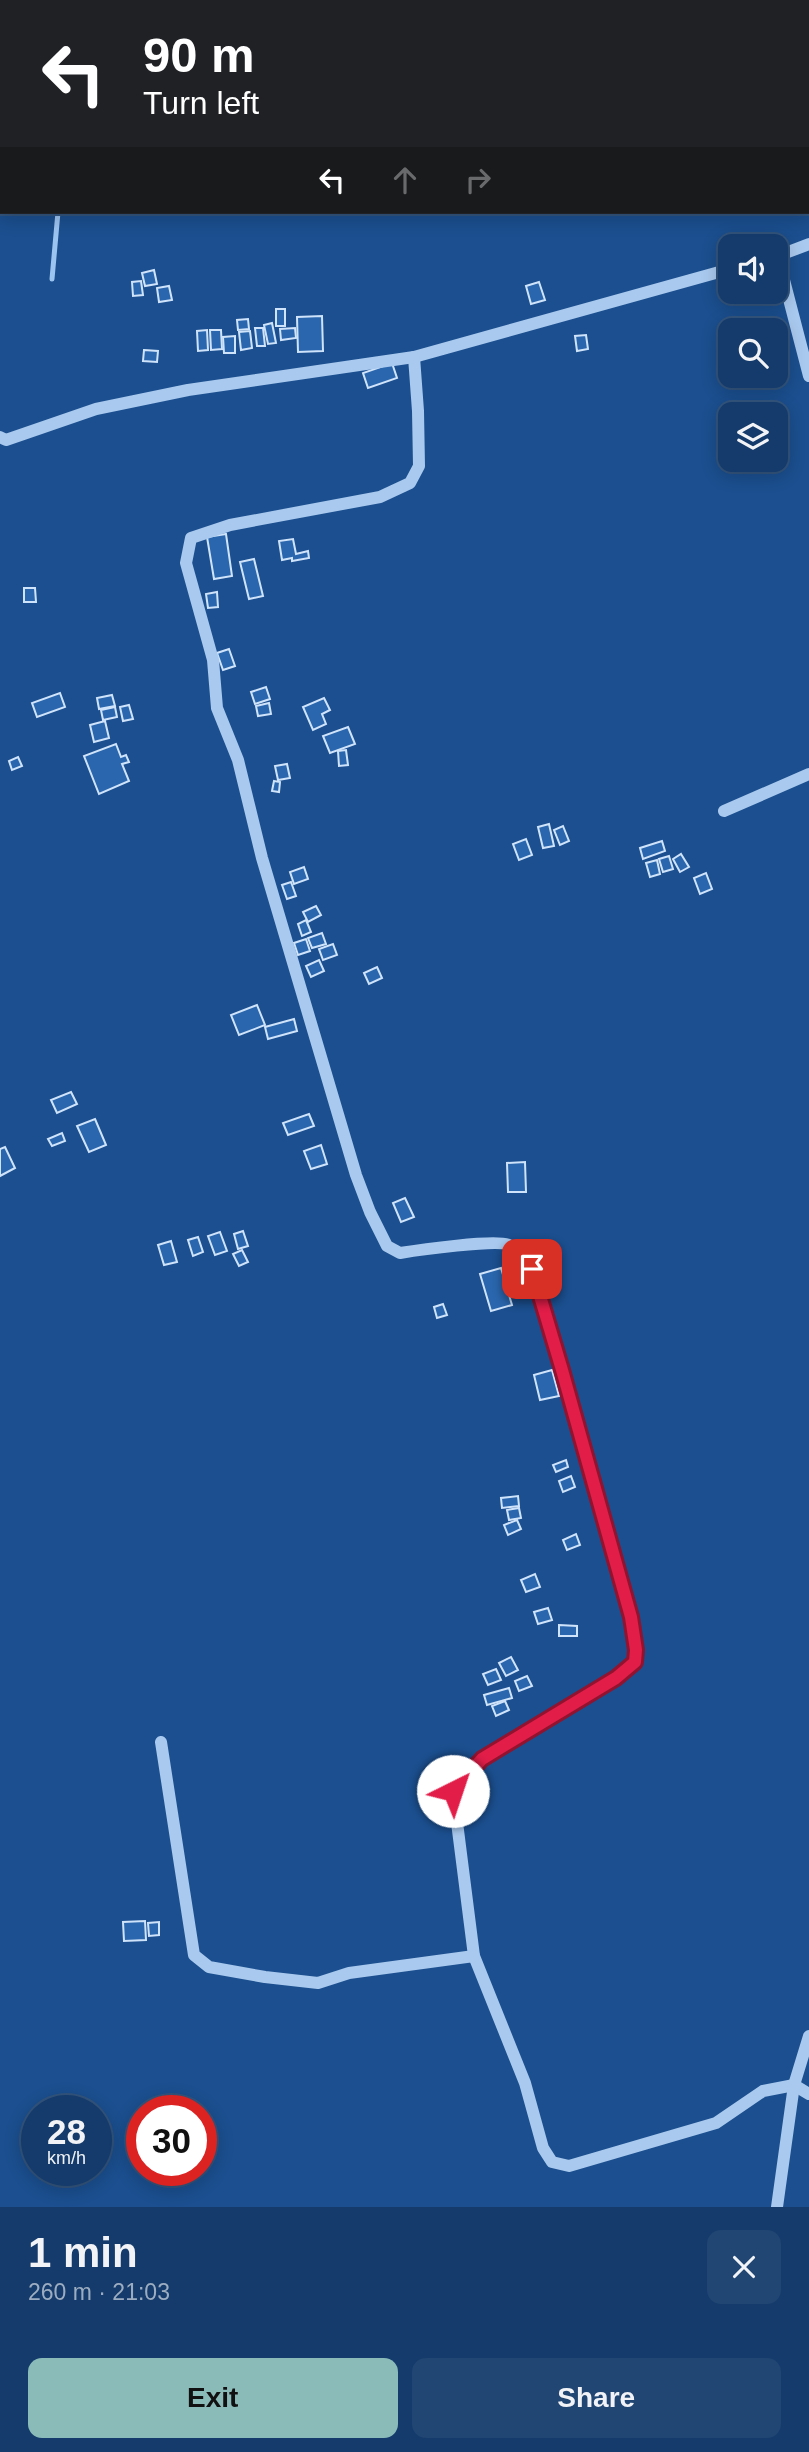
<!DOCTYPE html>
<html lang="en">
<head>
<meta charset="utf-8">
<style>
  :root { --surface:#143b6b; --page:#214673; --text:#f1f3f6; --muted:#9dadc1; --line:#33557e; --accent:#8bbbb9 }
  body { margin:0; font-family:Arial,sans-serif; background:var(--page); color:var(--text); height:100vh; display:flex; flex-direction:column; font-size:26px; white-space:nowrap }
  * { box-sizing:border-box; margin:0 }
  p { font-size:23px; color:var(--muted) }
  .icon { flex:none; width:38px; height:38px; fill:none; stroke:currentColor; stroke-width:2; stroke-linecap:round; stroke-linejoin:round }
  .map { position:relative; height:2207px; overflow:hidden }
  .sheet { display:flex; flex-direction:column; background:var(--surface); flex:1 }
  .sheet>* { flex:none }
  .hud { position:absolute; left:0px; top:0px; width:810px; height:214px; box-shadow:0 4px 18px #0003,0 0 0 2px var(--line); background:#202124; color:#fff; overflow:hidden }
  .tools { position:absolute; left:718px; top:234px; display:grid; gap:14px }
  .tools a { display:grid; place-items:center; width:70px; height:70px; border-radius:14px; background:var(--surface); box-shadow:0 4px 18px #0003,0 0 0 2px var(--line); font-size:35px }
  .speed { position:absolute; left:21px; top:2095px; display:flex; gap:14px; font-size:35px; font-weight:700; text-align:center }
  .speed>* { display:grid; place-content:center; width:91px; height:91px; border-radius:50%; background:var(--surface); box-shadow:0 4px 18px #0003,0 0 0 2px var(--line); line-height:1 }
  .speed small { font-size:18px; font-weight:400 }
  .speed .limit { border:10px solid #d22; background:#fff; color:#111 }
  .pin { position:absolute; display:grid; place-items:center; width:60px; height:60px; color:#fff; margin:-30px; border-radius:14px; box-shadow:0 4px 10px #0006 }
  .me { position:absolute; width:77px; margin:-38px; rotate:41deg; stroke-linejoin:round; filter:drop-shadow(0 0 5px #0008) }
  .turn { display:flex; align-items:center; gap:24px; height:147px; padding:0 28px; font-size:32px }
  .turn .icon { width:91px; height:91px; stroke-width:2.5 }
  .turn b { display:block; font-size:49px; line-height:60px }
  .lanes { display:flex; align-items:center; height:66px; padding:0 28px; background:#0003; justify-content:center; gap:35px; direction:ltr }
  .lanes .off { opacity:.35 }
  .round { display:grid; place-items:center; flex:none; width:74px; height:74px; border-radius:14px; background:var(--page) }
  .head { display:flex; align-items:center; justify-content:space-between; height:119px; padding:0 28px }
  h1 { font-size:42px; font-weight:700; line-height:52px }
  .cta { display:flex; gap:14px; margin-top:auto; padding:14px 28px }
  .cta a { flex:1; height:80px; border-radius:14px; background:var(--accent); color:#111; font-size:28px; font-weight:700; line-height:80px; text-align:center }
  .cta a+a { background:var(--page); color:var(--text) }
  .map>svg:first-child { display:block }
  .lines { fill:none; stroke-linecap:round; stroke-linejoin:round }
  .stream { stroke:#9cc4f0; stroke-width:5 }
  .building { fill:#2a66ad; stroke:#cfe3fa; stroke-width:2 }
  .minor { stroke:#a9c9ee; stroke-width:12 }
  .route-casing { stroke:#92132f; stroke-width:18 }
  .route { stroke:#e11d48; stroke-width:12 }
</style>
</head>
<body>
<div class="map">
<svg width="809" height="2207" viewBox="0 0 809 2207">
  <rect width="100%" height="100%" fill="#1b4f8f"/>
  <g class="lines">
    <g class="stream">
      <path d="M63,0V2"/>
      <path d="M52,279L58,212"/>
    </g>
  </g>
  <g class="building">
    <path d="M154,270L157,284L145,286L142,273Z"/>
    <path d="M141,281L143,295L133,296L132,282Z"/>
    <path d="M539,282L545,300L531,304L526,286Z"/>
    <path d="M169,286L172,300L159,302L157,288Z"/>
    <rect x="276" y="309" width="9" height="17"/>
    <path d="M322,316L323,351L298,352L297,317Z"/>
    <path d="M248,319L249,329L238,330L237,320Z"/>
    <path d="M272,323L276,343L268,344L264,325Z"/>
    <path d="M255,328H263L265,346H257Z"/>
    <path d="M295,328L296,338L281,340L280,329Z"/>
    <path d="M207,330L208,350L198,351L197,331Z"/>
    <path d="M210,330H221L222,349L211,350Z"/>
    <path d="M250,331L252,348L241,350L239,332Z"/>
    <path d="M586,335L588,349L577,351L575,336Z"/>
    <path d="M235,336V353H224L223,337Z"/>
    <path d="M144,350L158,351L157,362L143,361Z"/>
    <path d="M392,363L397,378L368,388L363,373Z"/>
    <path d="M226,534L232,576L214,579L207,537Z"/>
    <path d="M293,539L296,554L308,551L309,558L292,561V558L282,560L279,541Z"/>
    <path d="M254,559L263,596L249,599L240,562Z"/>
    <path d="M24,588H35L36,602H24Z"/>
    <path d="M217,592L218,607L208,608L206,594Z"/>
    <path d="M229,649L235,666L223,670L217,653Z"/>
    <path d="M266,687L270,699L255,704L251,692Z"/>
    <path d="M60,693L65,707L37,717L32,703Z"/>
    <path d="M112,695L115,706L99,709L97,698Z"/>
    <path d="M324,698L330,710L322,714L326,724L313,730L303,707Z"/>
    <path d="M269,703L271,714L258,716L256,706Z"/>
    <path d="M129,705L133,719L123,721L120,707Z"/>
    <path d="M115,707L117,717L103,720L101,710Z"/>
    <path d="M105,721L109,738L94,742L90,725Z"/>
    <path d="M348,727L355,744L330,753L323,736Z"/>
    <path d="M116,744L121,757L126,755L129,762L122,764L129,781L99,794L84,756Z"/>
    <path d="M346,750L348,765L339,766L338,751Z"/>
    <path d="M18,757L22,766L12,770L9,761Z"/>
    <path d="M287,764L290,778L278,780L275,766Z"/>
    <path d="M274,781L280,782L279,792L272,791Z"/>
    <path d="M549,824L554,846L543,848L538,827Z"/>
    <path d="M563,826L569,841L560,845L554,830Z"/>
    <path d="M526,839L532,855L519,860L513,844Z"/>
    <path d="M662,841L665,851L643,859L640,848Z"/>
    <path d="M681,854L689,867L680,872L673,859Z"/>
    <path d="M669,856L673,869L663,872L659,859Z"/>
    <path d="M657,860L660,874L650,877L646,863Z"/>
    <path d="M304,867L308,879L294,884L290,872Z"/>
    <path d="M706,873L712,889L700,894L694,878Z"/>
    <path d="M291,882L296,896L287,899L282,885Z"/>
    <path d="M316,906L321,915L308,922L303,912Z"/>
    <path d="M306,920L311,932L302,936L298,924Z"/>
    <path d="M322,933L326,944L312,948L308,938Z"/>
    <path d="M306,939L310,951L298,955L294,943Z"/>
    <path d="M333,944L337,955L323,960L319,949Z"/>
    <path d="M319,960L324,971L311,977L306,966Z"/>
    <path d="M377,967L382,978L369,984L364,973Z"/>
    <path d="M257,1005L265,1025L239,1035L231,1015Z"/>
    <path d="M294,1019L297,1031L268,1039L265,1027Z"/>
    <path d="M71,1092L77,1104L57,1113L51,1100Z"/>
    <path d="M309,1114L314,1126L288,1135L283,1123Z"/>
    <path d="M95,1119L106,1145L89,1152L77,1126Z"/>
    <path d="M62,1133L65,1141L52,1146L48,1139Z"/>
    <path d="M321,1145L327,1164L311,1169L304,1151Z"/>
    <path d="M5,1147L15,1168L0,1176V1149Z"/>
    <path d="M525,1162L526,1192H508L507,1163Z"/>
    <path d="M405,1198L414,1217L401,1222L393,1203Z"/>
    <path d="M243,1231L248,1246L238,1249L234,1234Z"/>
    <path d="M220,1232L227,1251L215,1255L208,1236Z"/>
    <path d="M198,1237L203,1252L193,1256L188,1240Z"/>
    <path d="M171,1241L177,1262L164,1265L158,1245Z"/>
    <path d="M242,1250L248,1262L239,1266L233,1254Z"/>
    <path d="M501,1268L512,1305L491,1311L480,1274Z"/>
    <path d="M443,1304L447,1315L437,1318L434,1307Z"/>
    <path d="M552,1370L559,1396L540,1400L534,1375Z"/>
    <path d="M566,1460L568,1467L556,1472L553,1465Z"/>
    <path d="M571,1476L575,1487L563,1492L559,1481Z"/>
    <path d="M518,1496L519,1506L502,1508L501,1498Z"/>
    <path d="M519,1508L521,1518L509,1520L507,1510Z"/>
    <path d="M517,1520L521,1529L508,1535L504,1525Z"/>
    <path d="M576,1534L580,1545L567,1550L563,1540Z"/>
    <path d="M535,1574L540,1587L526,1592L521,1580Z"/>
    <path d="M548,1608L552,1620L538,1624L534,1612Z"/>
    <path d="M559,1625L577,1626V1636H559Z"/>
    <path d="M511,1657L518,1670L506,1676L499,1663Z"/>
    <path d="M496,1669L501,1680L488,1685L483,1674Z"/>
    <path d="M527,1676L532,1686L519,1691L515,1681Z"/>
    <path d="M509,1688L512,1698L487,1705L484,1695Z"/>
    <path d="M505,1701L509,1710L496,1716L492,1706Z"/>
    <path d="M145,1921L146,1940L124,1941L123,1922Z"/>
    <path d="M159,1922V1935L149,1936L148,1923Z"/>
  </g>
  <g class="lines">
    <g class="minor">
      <path d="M775,257L809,244"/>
      <path d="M778,257L809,376"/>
      <path d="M730,269L414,357L418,411L419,466L410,483L380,497L230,525L191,538L186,563L213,660L217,708L238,760L262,858L356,1175L370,1212L387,1246L400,1253C418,1250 497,1239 509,1245C519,1250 526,1261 532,1269L562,1370L631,1617C634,1636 641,1655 627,1670L482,1759L453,1791L474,1956L525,2083L543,2148L552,2162L569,2166L716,2123L763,2091L794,2085L809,2094"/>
      <path d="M0,437L6,440L96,409L188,390L414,357"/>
      <path d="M724,811L809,774"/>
      <path d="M161,1742L194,1955L209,1967L265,1977L318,1983L349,1973L474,1956"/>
      <path d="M777,2207L794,2085L809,2036"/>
    </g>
  </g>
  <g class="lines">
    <g class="route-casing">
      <path id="route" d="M453,1791L482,1759L616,1678L635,1662L636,1650L631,1617L562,1370L532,1269"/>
    </g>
    <use href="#route" class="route"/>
  </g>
</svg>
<div class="tools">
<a><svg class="icon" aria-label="sound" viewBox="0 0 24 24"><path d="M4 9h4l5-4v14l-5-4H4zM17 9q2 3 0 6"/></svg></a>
<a><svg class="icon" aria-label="search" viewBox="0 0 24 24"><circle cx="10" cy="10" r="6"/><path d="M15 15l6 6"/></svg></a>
<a><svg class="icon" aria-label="layers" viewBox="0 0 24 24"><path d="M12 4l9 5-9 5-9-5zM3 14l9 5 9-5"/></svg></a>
</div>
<div class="speed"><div>28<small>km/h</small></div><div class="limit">30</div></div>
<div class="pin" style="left:532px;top:1269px;background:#d93025"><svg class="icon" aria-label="arrive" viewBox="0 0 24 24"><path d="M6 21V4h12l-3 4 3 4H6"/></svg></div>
<svg class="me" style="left:453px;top:1791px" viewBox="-20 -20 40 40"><circle r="19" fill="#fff"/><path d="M0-13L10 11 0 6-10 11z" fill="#e11d48"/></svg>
<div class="hud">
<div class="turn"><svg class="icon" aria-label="left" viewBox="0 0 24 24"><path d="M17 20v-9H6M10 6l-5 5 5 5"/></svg><div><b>90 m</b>Turn left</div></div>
<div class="lanes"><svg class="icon" aria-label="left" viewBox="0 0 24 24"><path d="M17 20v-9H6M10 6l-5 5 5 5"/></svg><svg class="icon off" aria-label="ahead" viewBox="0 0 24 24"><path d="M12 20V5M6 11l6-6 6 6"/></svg><svg class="icon off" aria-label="right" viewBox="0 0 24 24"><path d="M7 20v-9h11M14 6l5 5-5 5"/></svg></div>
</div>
</div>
<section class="sheet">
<div class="head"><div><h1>1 min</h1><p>260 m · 21:03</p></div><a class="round"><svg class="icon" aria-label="close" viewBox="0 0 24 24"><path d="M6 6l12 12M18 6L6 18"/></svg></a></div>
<div class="cta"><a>Exit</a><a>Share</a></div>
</section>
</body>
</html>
